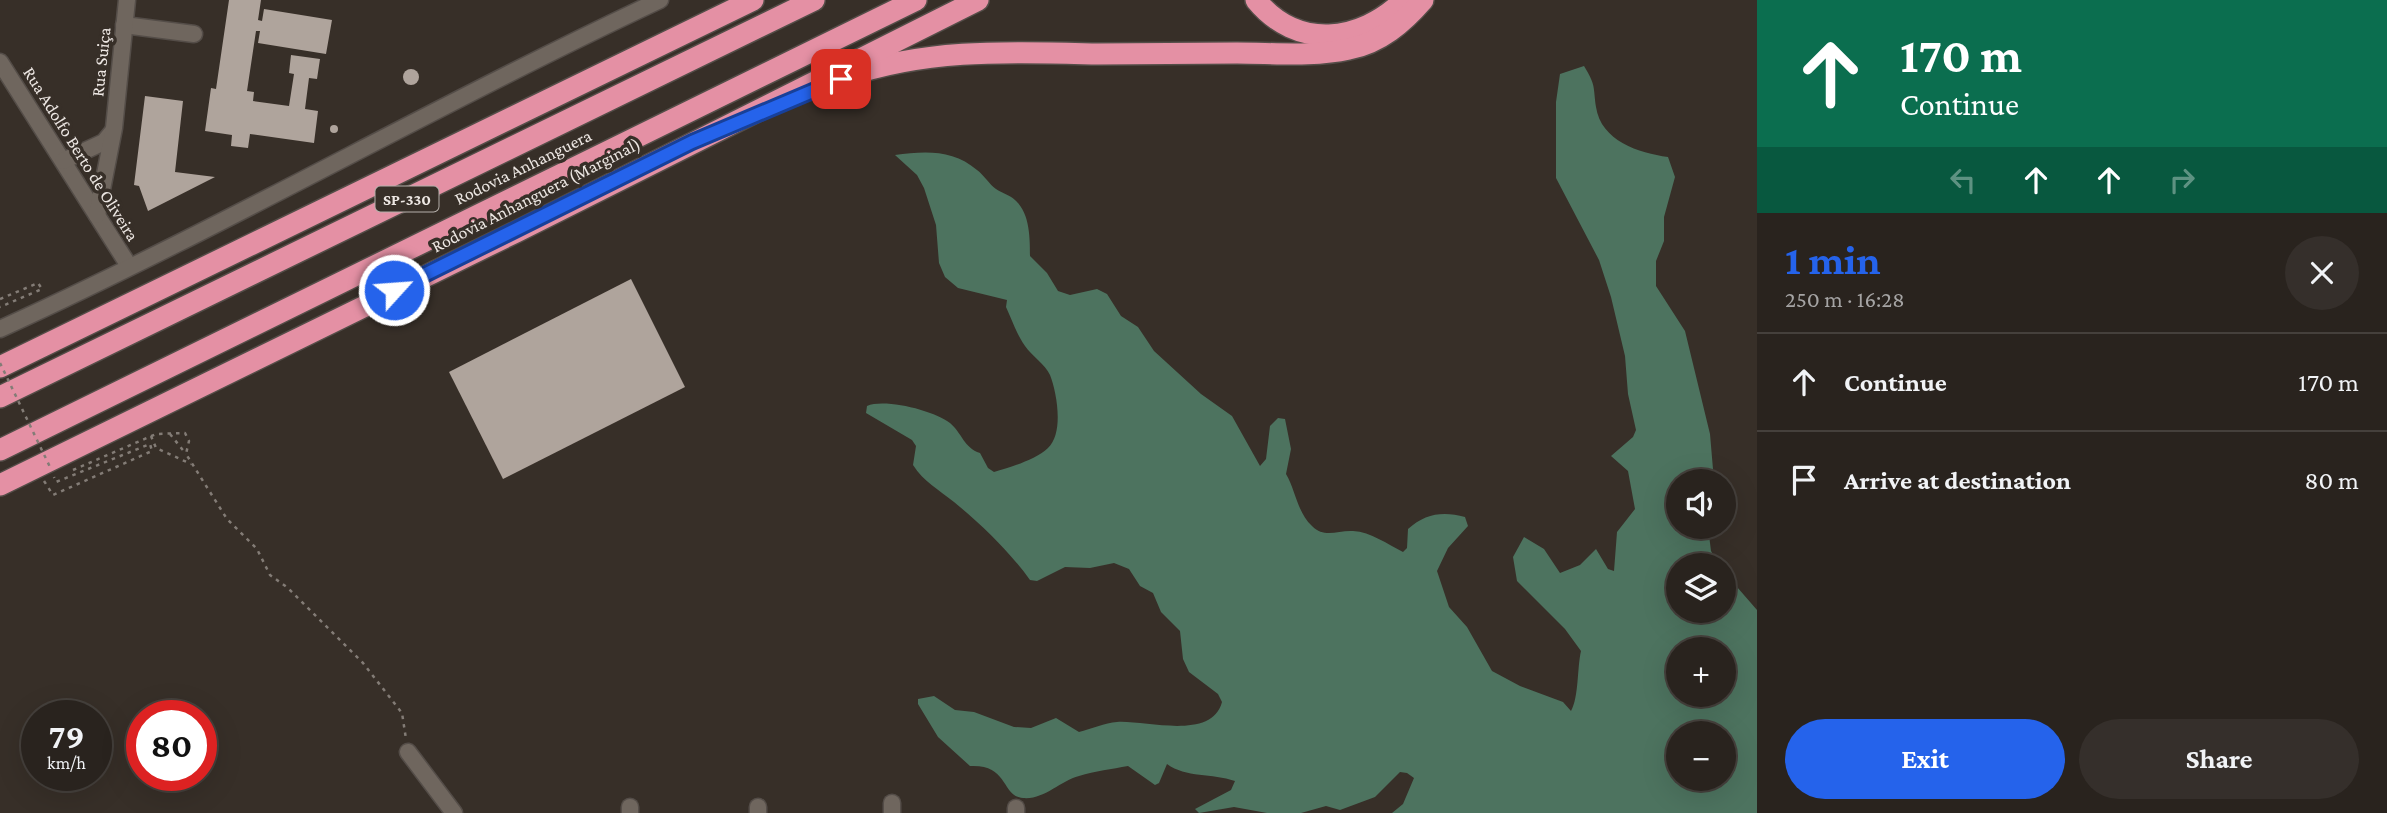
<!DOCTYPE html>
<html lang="en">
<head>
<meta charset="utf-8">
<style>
  :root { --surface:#29231e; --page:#352f2b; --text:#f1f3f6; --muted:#a5a4a4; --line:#45403c; --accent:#2563eb }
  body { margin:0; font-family:"Crimson Pro",serif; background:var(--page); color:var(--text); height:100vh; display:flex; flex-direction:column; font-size:26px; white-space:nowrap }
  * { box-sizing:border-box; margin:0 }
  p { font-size:23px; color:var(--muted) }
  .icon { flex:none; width:38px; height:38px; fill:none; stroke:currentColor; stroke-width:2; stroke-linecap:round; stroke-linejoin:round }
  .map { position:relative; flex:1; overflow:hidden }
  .details { display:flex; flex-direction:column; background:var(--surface); width:630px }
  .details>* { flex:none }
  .top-card { background:#0b6e4f; color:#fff; overflow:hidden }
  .buttons { position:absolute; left:1666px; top:469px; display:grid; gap:14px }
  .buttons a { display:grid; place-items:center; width:70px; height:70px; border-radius:50%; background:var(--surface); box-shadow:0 7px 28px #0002,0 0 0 2px var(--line); font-size:35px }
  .speed { position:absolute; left:21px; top:700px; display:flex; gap:14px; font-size:35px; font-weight:700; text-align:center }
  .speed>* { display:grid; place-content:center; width:91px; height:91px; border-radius:50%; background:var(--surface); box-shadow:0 7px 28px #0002,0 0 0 2px var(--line); line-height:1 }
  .speed small { font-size:18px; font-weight:400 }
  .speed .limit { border:10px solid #d22; background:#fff; color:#111 }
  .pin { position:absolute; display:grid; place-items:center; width:60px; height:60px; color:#fff; margin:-30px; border-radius:14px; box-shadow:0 4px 10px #0006 }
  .me { position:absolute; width:77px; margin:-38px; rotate:64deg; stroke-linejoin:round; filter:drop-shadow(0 0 5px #0008) }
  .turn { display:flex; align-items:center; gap:24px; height:147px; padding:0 28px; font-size:32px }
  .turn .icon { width:91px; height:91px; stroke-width:2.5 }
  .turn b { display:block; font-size:49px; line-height:60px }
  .lanes { display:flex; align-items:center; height:66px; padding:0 28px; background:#0003; justify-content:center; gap:35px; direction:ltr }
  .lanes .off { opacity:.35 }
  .round { display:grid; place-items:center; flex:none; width:74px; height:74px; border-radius:37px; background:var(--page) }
  .head { display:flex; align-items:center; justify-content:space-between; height:119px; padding:0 28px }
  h1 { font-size:42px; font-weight:700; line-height:52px; color:var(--accent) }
  .action { display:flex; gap:14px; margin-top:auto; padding:14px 28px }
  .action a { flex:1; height:80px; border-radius:42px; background:var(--accent); color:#fff; font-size:28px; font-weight:700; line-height:80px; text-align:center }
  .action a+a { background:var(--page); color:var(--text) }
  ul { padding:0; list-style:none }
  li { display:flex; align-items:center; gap:21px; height:98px; padding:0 28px; border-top:2px solid var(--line) }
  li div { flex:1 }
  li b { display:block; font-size:26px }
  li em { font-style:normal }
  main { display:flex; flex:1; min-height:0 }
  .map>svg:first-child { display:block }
  .forest { fill:#4d735f; fill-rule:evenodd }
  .building { fill:#afa49c }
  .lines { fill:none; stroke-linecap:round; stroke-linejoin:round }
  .street-casing { stroke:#544d48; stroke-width:19 }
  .highway-casing { stroke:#544d48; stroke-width:24 }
  .path { stroke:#837c76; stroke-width:2.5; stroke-dasharray:3.5 5; stroke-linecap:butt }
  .street { stroke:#6f665e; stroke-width:16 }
  .highway { stroke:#e490a4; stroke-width:21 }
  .path-bridge { stroke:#837c76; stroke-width:2.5; stroke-dasharray:3.5 5; stroke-linecap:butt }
  .route-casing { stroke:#184099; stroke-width:18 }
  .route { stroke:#2563eb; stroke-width:12 }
  .labels { text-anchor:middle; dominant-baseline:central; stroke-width:7; stroke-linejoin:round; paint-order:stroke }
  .shield { fill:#372f28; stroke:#b6b0ab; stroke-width:2 }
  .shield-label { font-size:16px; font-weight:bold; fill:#ede7e3 }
  .street-label { font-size:18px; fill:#ede7e3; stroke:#372f28 }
</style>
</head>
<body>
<main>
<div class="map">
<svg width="1757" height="813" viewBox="0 0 1757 813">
  <rect width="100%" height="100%" fill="#372f28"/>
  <path class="forest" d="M1584,66C1596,86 1593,85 1596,107C1601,141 1639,153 1668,157L1675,177L1664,217V241L1656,261V286L1685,331L1710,434L1714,481H1678V527H1708L1711,551L1719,565H1678V611H1724V572L1757,610V813H1392L1403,804L1414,778L1407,773L1400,772L1375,797L1340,810L1326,806L1301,813H1267L1234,807L1199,813L1195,809L1231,790L1235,781C1212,773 1186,778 1167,764L1159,783L1155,785L1128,766C1112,769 1095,771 1079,776C1060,781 1044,800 1023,798C1001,796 1009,764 970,766L938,737L918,704V699L934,696L955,710L974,712L1014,727L1031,728L1056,718L1079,732C1091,729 1105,723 1117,722C1145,720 1212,741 1222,702L1218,694L1189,672L1183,659L1180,631L1161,612L1153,593L1140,586L1129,569L1114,563L1090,568L1065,567L1037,581L1030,580C1009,551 982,525 954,502C938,489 924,482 913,465L916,446L912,440L866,413L867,406C885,398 935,411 950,423C962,433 964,448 980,453L988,468L994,472C1011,467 1035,460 1048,448C1064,433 1057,393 1050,375C1045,364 1032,356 1025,346C1017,335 1012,320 1006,307L1007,300L958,288L945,277L939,263L936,225L924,188L917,175L895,155C924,151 953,149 977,170C984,175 989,184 996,189C1002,193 1010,195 1015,200C1030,213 1030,238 1030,256L1047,273L1058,291L1070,295L1097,289L1107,294L1121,316L1138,327L1154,351L1201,394L1232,416L1260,466L1266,459L1270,426L1278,418L1285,419L1291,449L1286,474C1296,491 1297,512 1312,526C1325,539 1338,530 1353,531C1371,532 1387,544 1403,552L1407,548L1408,529C1425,513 1444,511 1465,517L1468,526L1448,548L1437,571L1449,607L1467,627L1492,671L1520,686L1563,702L1571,711C1579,697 1577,668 1581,651L1565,629L1517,581L1513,557L1524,537L1544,549L1560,573L1580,565L1596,549L1608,569L1614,571L1617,532L1635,509L1628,471L1611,456L1633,437L1636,430L1628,394L1625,356L1611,297L1599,260L1556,178V102L1560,74ZM1678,649H1724V695H1678ZM1678,733H1724V779H1678Z"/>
  <g class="building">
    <path d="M229,0H261L258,20L262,21L264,9L332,20L326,54L258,43L260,31H256L247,91L254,92L253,101L289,106L294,74L289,73L291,55L320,59L317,79L309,78L305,109L318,111L314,143L250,134L248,148L231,146L232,135L205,131L211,88L216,89Z"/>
    <circle cx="411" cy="77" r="8"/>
    <path d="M145,96L183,101L175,172L215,177L148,211L139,186L134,185Z"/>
    <circle cx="334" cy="129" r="4"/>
    <path d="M631,279L685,387L503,479L449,372Z"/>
  </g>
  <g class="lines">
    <g class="street-casing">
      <g id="street">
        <path d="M124,25L194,34"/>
        <path d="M0,62L129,266"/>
        <path d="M63,161L104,142L113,131"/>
        <path d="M97,215L114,128L127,0"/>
        <path d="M0,329C224,227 438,104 660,0"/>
        <path d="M408,752L454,813"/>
        <path d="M892,803V813"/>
        <path d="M630,807V813"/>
        <path d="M758,807V813"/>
        <path d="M1016,808V813"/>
      </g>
    </g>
    <g class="highway-casing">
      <g id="highway">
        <path d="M1256,0C1297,50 1360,43 1404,0"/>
        <path d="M845,77C927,48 1012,52 1098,54C1145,54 1191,53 1237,53C1274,53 1313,57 1349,49C1380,43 1403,23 1423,0"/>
        <path d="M0,367L753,0"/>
        <path d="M0,397L814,0"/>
        <path d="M0,450L916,0"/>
        <path d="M0,485L516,232L978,0"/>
      </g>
    </g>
    <g class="path">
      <path d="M0,299L38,283L42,289L0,307"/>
      <path d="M170,434L186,454"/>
      <path d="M151,436L156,448L191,464"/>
      <path d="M73,470L156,434L185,433L189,441L186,454L227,519L257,549L270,575L288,588L363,663L402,713L406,739"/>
      <path d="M44,481L53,495L152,451L150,444L56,482L54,477"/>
    </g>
    <use href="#street" class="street"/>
    <use href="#highway" class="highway"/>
    <path class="path-bridge" d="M0,363L50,467"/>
  </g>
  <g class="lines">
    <g class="route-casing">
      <path id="route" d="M394,290L692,142L841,79"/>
    </g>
    <use href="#route" class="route"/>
  </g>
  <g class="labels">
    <rect class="shield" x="375.5" y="186.5" width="63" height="25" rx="5"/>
    <g class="shield-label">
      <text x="407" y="199">SP-330</text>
    </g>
    <g class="street-label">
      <text transform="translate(101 62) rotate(-84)">Rua Suiça</text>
      <text transform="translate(81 154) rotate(58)">Rua Adolfo Berto de Oliveira</text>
      <text transform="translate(523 167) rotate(-26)">Rodovia Anhanguera</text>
      <text transform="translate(536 195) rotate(-27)">Rodovia Anhanguera (Marginal)</text>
    </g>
  </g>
</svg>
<div class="buttons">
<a><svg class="icon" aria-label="sound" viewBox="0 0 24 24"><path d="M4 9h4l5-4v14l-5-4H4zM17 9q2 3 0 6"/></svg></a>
<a><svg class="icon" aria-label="layers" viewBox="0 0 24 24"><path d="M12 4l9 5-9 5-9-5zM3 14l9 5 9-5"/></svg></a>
<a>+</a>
<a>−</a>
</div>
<div class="speed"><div>79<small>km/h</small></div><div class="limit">80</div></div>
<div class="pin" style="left:841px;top:79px;background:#d93025"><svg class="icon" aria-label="arrive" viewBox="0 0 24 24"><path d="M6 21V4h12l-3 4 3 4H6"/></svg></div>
<svg class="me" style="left:394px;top:290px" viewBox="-20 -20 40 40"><circle r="17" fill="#2563eb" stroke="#fff" stroke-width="3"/><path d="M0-11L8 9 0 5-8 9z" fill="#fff"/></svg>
</div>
<section class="details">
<div class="top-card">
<div class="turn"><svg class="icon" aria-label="ahead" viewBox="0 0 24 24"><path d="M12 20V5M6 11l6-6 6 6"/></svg><div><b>170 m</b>Continue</div></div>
<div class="lanes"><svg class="icon off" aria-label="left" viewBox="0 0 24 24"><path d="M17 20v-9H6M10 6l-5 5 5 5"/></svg><svg class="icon" aria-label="ahead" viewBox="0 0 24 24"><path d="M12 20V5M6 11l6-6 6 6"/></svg><svg class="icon" aria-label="ahead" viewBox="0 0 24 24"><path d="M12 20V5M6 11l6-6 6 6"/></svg><svg class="icon off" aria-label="right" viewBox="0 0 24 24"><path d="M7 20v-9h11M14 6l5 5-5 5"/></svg></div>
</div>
<div class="head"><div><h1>1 min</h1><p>250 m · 16:28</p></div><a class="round"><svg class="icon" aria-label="close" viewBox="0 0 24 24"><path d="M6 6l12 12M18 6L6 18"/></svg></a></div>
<ul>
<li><svg class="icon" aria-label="ahead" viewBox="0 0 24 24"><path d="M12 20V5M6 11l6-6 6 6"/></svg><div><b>Continue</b></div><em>170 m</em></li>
<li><svg class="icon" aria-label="arrive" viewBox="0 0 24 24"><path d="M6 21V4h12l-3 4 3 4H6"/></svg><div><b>Arrive at destination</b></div><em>80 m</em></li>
</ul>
<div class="action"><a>Exit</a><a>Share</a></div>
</section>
</main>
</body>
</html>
